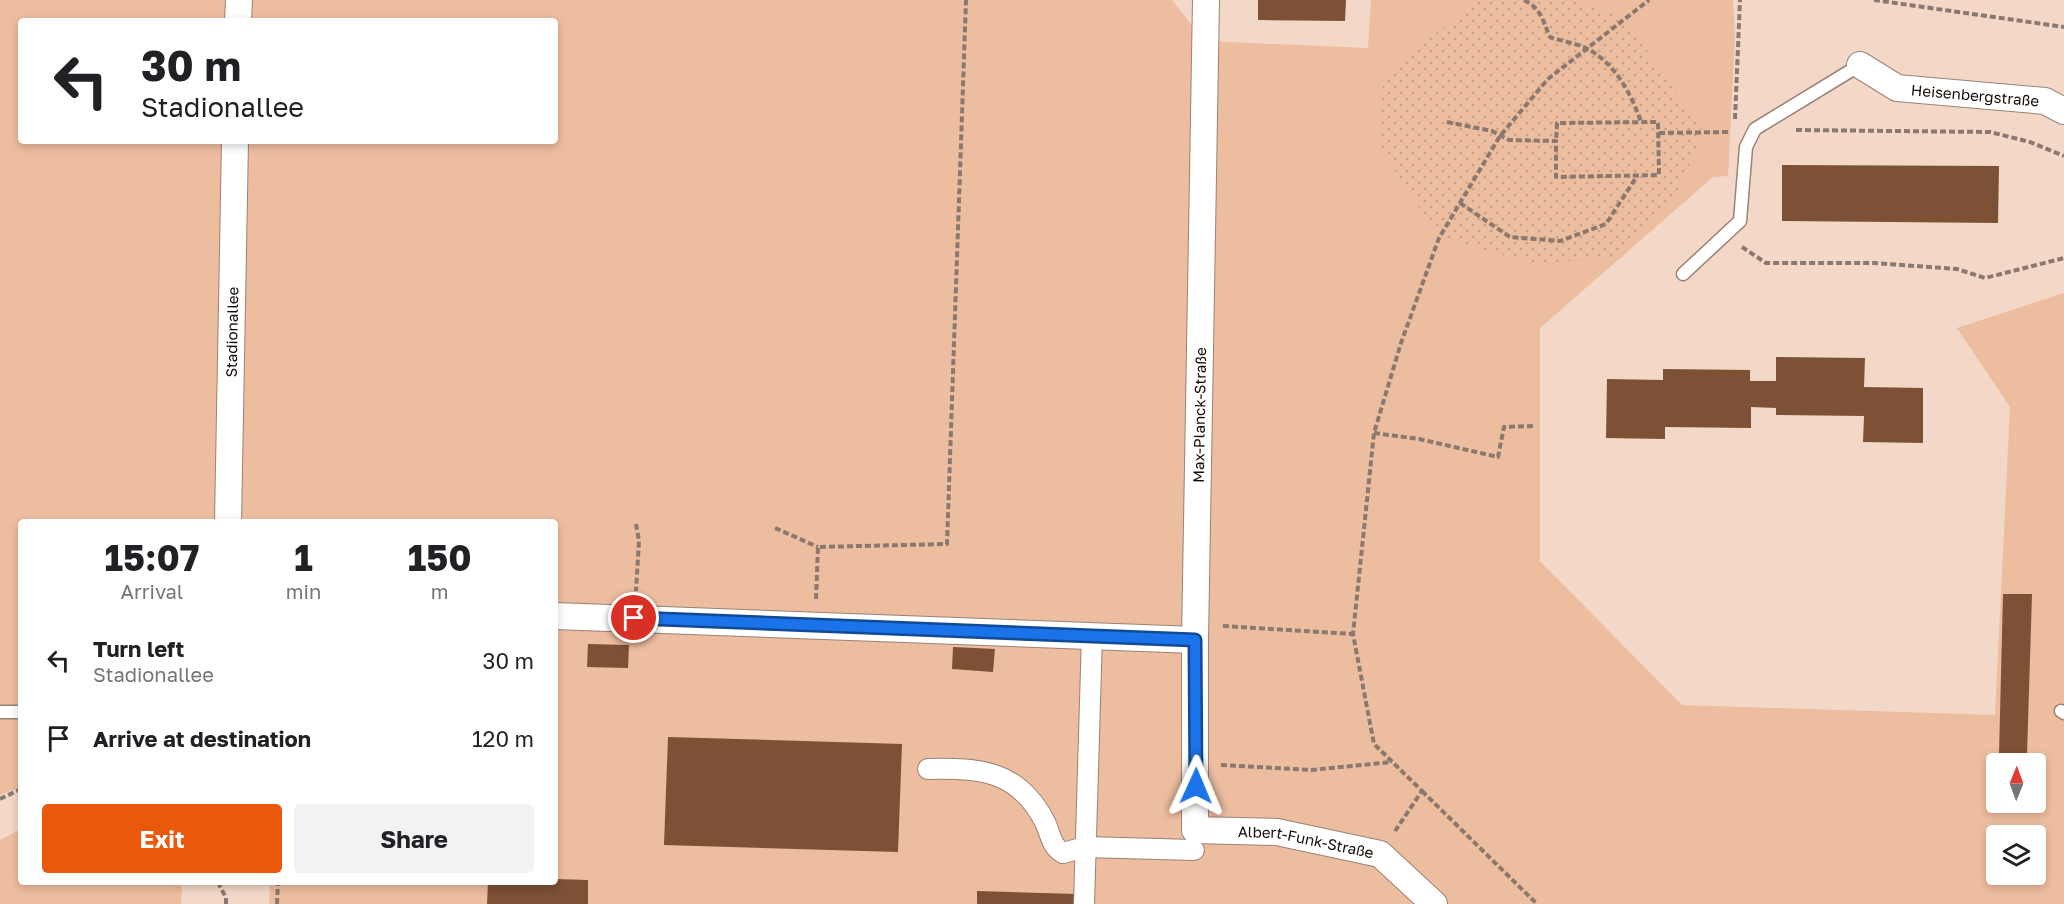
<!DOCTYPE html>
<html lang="en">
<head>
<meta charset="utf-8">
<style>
  :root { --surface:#fff; --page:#f2f2f2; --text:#202124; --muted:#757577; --accent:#ea580c }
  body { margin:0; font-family:"Golos Text",sans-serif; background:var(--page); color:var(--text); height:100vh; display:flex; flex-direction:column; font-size:22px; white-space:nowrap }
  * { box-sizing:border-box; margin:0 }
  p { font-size:20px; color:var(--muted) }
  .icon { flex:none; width:33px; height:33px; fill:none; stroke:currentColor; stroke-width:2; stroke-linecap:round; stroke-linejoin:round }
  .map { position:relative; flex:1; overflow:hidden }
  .panel { position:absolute; left:18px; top:519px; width:540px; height:366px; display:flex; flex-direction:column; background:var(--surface); border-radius:6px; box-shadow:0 3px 9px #0003 }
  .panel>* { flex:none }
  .hud { position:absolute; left:18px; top:18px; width:540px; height:126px; border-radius:6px; box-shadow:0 3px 9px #0003; background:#fff; color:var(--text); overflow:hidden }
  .needle { width:39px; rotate:1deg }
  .buttons { position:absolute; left:1986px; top:753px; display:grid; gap:12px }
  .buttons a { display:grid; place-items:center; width:60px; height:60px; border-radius:6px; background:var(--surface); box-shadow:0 3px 9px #0003; font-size:30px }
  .pin { position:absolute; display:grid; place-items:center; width:51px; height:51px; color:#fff; margin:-26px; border:3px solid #fff; border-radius:50%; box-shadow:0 2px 6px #0007 }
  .me { position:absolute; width:66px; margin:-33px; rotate:1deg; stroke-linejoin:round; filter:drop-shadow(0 0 4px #0008) }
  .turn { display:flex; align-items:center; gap:21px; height:126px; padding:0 24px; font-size:27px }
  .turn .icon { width:78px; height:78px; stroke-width:2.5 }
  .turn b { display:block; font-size:42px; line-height:51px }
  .eta { display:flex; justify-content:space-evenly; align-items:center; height:102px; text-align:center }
  .eta b { font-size:36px; font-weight:700; line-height:42px }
  .action { display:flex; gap:12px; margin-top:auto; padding:12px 24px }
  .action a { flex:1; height:69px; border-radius:6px; background:var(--accent); color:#fff; font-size:24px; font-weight:700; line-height:69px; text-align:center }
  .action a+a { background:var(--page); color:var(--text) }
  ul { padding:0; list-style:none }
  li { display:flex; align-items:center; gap:18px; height:78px; padding:0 24px }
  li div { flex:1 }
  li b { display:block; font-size:22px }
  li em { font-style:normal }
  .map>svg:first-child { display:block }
  .green { fill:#edbd9f; fill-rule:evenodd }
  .park { fill:url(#park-dots) }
  .building { fill:#7c5135 }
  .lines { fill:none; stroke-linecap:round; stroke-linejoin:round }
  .service-casing { stroke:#9a8274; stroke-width:15 }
  .pedestrian-casing { stroke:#9a8274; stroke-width:22 }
  .minor-casing { stroke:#9a8274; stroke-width:28 }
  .path { stroke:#8b786e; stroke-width:4; stroke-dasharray:6 3; stroke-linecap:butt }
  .service { stroke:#fff; stroke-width:12 }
  .pedestrian { stroke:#fff; stroke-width:20 }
  .minor { stroke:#fff; stroke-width:26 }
  .route-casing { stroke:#114b97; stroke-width:15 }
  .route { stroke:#1a73e8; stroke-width:10 }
  .labels { text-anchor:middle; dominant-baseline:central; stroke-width:6; stroke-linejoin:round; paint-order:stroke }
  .street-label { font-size:15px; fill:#150c07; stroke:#fff }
</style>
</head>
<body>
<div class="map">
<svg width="2064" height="904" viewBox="0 0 2064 904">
  <defs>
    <pattern id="park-dots" width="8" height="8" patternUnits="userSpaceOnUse" patternTransform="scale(1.5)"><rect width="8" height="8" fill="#edbd9f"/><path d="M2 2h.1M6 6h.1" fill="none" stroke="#caa187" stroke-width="1.8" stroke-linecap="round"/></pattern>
  </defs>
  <rect width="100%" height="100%" fill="#f3d8c8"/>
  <g class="green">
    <path d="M0,0H1172L1204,41L1368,48L1371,0H1733L1735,36L1728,176L1713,177L1540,328V561L1682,705L1995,715L2010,407L1957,328L2064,293V904H269L270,882H555V522H21V787L0,795ZM21,21H555V141H21ZM1996,764H2036V802H1996ZM1996,836H2036V874H1996Z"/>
    <path d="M21,829V882H177L182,887L181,904H0V840Z"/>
  </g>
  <path class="park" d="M1477,0H1569L1624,17L1703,132L1673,204L1613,259L1532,263L1439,238L1381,150L1383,76Z"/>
  <g class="building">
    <path d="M1258,0H1346L1345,21L1258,20Z"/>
    <path d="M1782,165L1999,166L1998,223L1782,221Z"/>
    <path d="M1776,357L1865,358L1864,387L1923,388V443L1863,442L1864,416L1776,415V408L1751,407V428L1665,427V439L1606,438L1607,379L1663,380V369L1750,370V381H1776Z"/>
    <path d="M2003,594H2032L2027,755L1999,754Z"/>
    <path d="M588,644L629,645L628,668L587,667Z"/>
    <path d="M953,647L995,649L993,672L952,669Z"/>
    <path d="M668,737L902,744L898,852L664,845Z"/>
    <path d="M555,879L588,880V904H487L488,882H555Z"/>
    <path d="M977,891L1077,894V904H977Z"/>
  </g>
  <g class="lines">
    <g class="service-casing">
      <g id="service">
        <path d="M1683,274L1740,221L1746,147L1755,129L1860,65"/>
        <path d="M2061,711L2064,713"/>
        <path d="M0,712H21"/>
      </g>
    </g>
    <g class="pedestrian-casing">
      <g id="pedestrian">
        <path d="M928,769C981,768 1018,770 1045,822C1051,835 1051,846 1063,853L1085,847L1194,850"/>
        <path d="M1084,904L1092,635"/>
      </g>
    </g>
    <g class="minor-casing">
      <g id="minor">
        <path id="s1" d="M1206,0L1195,640V830L1277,832L1380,854L1434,904"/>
        <path d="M238,21L239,0"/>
        <path id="s2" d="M1860,65L1897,88L2045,101L2064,111"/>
        <path id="s3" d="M228,522L235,141"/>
        <path d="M555,616L1195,640"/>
      </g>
    </g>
    <g class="path">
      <path d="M1524,0C1542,9 1542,20 1550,37C1561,41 1575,43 1586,48C1615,63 1631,93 1641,122"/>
      <path d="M1874,0L2064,27"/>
      <path d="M1735,119L1740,0"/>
      <path d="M1447,122L1492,131L1509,140L1556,141V177L1659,175L1658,122L1557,123L1556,141"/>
      <path d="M1796,130L1990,132L2030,142L2064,156"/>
      <path d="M1659,133L1730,132"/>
      <path d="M1460,203L1510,237L1560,241L1606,224L1637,176"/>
      <path d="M1742,247L1766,263H1874L1957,269L1985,278L2064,258"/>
      <path d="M1374,433L1419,439L1498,457L1504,427L1533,426"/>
      <path d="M469,522V521"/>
      <path d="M636,524L639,541L636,591"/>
      <path d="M775,528L818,547"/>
      <path d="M816,599L818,547L947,544L966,0"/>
      <path d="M1223,626L1353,634"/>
      <path d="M1221,765L1311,770L1392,762"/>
      <path d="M1422,791L1537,904"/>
      <path d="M0,799L21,789"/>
      <path d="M1395,831L1422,791L1374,744L1353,634L1374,433L1401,343L1439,238L1500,136L1548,79L1649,0"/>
      <path d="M218,882L226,898V904"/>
      <path d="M277,904L278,882"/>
    </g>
    <use href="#service" class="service"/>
    <use href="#pedestrian" class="pedestrian"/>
    <use href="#minor" class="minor"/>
  </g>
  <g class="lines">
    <g class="route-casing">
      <path id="route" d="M634,618L1195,640L1196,786"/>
    </g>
    <use href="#route" class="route"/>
  </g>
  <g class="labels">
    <g class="street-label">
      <text stroke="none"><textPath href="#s2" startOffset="122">Heisenbergstraße</textPath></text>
      <text stroke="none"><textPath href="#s3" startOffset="190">Stadionallee</textPath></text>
      <text transform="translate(1199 415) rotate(-89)">Max-Planck-Straße</text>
      <text stroke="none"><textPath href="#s1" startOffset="942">Albert-Funk-Straße</textPath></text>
    </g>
  </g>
</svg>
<div class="buttons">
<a><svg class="needle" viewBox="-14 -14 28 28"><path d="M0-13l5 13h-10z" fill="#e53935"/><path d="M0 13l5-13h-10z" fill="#757577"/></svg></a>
<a><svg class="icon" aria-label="layers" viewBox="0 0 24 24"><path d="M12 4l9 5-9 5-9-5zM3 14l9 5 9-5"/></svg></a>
</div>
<div class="pin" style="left:634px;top:618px;background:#d93025"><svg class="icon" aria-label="arrive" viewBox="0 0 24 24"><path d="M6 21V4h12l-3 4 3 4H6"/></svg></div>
<svg class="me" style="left:1196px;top:786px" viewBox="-20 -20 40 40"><path d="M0-17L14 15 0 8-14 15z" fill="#1a73e8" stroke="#fff" stroke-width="4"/></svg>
<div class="hud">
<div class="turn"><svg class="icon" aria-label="left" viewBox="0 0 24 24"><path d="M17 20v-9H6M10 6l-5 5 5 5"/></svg><div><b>30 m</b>Stadionallee</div></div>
</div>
<section class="panel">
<div class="eta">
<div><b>15:07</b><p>Arrival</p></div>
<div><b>1</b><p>min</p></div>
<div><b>150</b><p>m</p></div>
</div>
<ul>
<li><svg class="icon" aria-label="left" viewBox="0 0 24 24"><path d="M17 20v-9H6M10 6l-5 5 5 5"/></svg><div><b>Turn left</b><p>Stadionallee</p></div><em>30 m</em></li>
<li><svg class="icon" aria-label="arrive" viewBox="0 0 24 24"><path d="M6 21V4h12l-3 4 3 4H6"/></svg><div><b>Arrive at destination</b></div><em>120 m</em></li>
</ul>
<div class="action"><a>Exit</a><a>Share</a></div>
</section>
</div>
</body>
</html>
